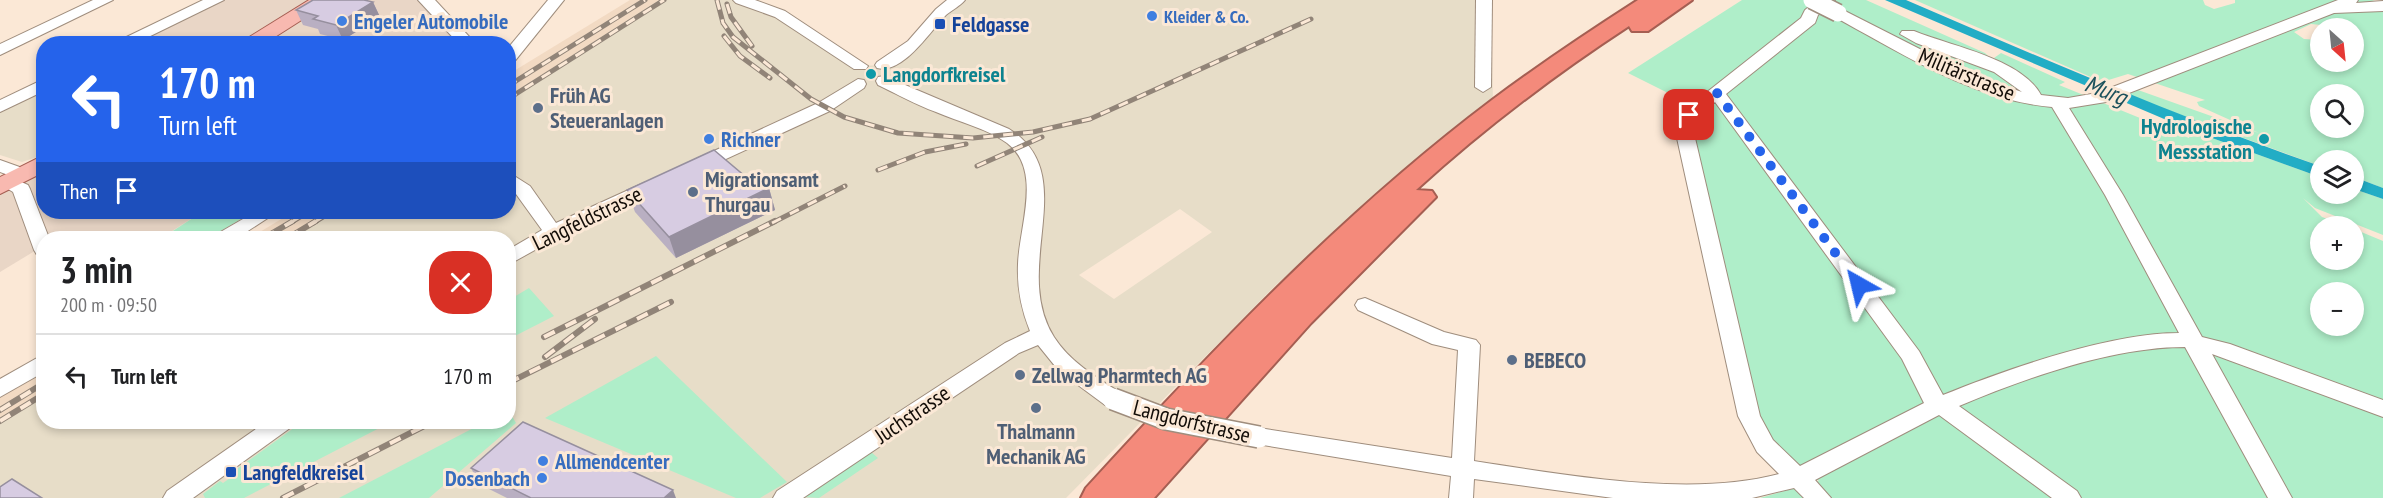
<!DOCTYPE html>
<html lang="en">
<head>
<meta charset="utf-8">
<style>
  :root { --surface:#fff; --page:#f6f6f6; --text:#202124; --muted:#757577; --line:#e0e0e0 }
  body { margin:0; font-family:"PT Sans Narrow",sans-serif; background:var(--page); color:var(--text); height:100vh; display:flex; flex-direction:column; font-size:22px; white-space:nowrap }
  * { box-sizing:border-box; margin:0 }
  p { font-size:20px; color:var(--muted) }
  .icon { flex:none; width:33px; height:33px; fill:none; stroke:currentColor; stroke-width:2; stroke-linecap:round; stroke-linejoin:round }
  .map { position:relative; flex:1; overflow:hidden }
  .panel { position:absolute; left:36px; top:231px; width:480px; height:198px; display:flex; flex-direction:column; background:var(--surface); border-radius:24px; box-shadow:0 3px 9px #0003 }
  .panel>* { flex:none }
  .banner { position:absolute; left:36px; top:36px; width:480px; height:183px; border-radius:24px; box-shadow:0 3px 9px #0003; background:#2563eb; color:#fff; overflow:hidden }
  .needle { width:39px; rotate:153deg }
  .fabs { position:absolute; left:2310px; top:18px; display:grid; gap:12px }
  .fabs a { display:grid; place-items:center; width:54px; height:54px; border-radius:50%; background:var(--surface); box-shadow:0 3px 9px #0003; font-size:30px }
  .pin { position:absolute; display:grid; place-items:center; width:51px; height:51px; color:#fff; margin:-26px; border-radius:12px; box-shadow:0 3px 9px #0006 }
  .me { position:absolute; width:66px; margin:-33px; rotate:323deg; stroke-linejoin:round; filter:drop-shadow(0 0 4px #0008) }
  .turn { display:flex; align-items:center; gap:21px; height:126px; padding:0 24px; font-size:27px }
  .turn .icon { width:78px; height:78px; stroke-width:2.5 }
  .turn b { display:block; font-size:42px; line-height:51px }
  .then { display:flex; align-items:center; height:57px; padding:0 24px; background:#0003; gap:12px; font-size:22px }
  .round { display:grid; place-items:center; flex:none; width:63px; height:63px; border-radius:24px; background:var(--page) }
  .overview { display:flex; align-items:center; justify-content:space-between; height:102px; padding:0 24px }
  h1 { font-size:36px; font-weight:600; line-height:45px }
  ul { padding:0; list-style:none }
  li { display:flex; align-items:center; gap:18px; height:84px; padding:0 24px; border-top:2px solid var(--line) }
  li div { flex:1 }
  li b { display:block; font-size:22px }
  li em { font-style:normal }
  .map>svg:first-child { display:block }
  .commercial { fill:#e9d6c6 }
  .industrial { fill:#e7ddc8; fill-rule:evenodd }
  .built { fill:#f2dac3 }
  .green { fill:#afeec9; fill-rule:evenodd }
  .water { fill:#22adc5 }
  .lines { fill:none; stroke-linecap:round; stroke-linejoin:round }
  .minor-casing { stroke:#9f8d7d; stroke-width:2 }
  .major-casing { stroke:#a55e52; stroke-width:2 }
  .highway-casing { stroke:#a55e52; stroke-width:4 }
  .minor { fill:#fff; fill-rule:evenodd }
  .major { fill:#f8b9b0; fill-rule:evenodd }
  .highway { fill:#f48a7b; fill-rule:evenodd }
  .rail-far1-casing { stroke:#918478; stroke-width:5 }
  .rail-casing { stroke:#918478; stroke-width:6 }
  .rail-far1 { stroke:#fbe8d6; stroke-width:3; stroke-dasharray:10; stroke-linecap:butt }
  .rail { stroke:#fbe8d6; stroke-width:4; stroke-dasharray:12; stroke-linecap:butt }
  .minor-bridge-far1-casing { stroke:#9f8d7d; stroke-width:20; stroke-linecap:butt }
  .minor-bridge-casing { stroke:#9f8d7d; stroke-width:24; stroke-linecap:butt }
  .minor-bridge-far1 { stroke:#fff; stroke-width:17 }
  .minor-bridge { stroke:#fff; stroke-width:21 }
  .wall { fill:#b9afc2 }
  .shaded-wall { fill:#968f9e }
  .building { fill:#d7cce2; stroke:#968f9e; stroke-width:1.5 }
  .route { stroke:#2563eb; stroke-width:10; stroke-dasharray:0 18 }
  .shop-dot { fill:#3f7fe0; stroke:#fbe8d6; stroke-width:2 }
  .transit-dot { fill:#1a4fb4; stroke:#fbe8d6; stroke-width:2 }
  .culture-dot { fill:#0f9aa8; stroke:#fbe8d6; stroke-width:2 }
  .service-dot { fill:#5c6f8a; stroke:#fbe8d6; stroke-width:2 }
  .labels { text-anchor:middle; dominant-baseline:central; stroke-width:6; stroke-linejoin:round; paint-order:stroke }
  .far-shop-label { font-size:18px; font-weight:bold; fill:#366cbe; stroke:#fbe8d6; text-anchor:start }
  .shop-label { font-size:22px; font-weight:bold; fill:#366cbe; stroke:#fbe8d6; text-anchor:start }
  .transit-label { font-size:22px; font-weight:bold; fill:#164399; stroke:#fbe8d6; text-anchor:start }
  .culture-label { font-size:22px; font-weight:bold; fill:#0d838f; stroke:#fbe8d6; text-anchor:start }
  .street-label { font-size:22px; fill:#120c07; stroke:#fbe8d6 }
  .service-label { font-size:22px; font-weight:bold; fill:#4e5e75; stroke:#fbe8d6; text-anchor:start }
  .water-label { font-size:24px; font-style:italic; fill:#1c515c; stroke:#fbe8d6 }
</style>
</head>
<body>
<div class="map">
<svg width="2383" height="498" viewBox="0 0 2383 498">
  <rect width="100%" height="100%" fill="#fbe8d6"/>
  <g class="commercial">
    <path d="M218,0H314L238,43L122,44Z"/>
    <path d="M323,0H423L464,44H248Z"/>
    <path d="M43,163L44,212H202L161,238H44L43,246L0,272V189Z"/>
  </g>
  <g class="industrial">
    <path d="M659,0H741L751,3L860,66L883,65L955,0H1491L1493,104L1455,133L1276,285L1066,498H0V419L43,391L44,422H508V238H284L326,212H508L509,96ZM1180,209L1212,232L1114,299L1079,275Z"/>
    <path d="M43,87V155L22,162L0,155V110Z"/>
  </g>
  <g class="built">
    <path d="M630,0H659L509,96V74Z"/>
    <path d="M293,212H326L284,238H250Z"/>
    <path d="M43,367V391L0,419V394Z"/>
  </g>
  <g class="green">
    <path d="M1742,0H1866L1985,53L2021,88L2036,86L1994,58L2001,53L2065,82L2059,85L2189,138L2190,130L2320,177V194H2354V189L2383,199V235L2315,208L2303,198L2322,217L2347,226H2320V260H2354V229L2383,241V498H1760L1819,481L1776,446L1757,416L1693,138L1698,118L1704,111L1628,73ZM2320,292H2354V326H2320Z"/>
    <path d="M1915,0H2203L2205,5L2214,9L2235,3V0H2372L2383,4V188L2354,177V160H2320V166L2127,95L2138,90L2259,133L2199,106L2197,102L2205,100L2128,74L2102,82ZM2311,24L2321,25L2322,28H2354V62H2320V40L2304,39L2294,32ZM2320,94H2354V128H2320Z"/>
    <path d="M202,212H253L209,238H162Z"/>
    <path d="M529,288L554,316L509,339V300Z"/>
    <path d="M656,356L787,482L760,498H736L545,418Z"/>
    <path d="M509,411L516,423L429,498H339L485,422H508Z"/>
    <path d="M302,422H391L244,498H205L203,494L220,481L223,483L233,476L230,474Z"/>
    <path d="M871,452L878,458L819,498L803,497Z"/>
  </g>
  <g class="water">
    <path d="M1885,0H1906C2043,59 2179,117 2320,166V177L2190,130Z"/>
    <path d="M2354,177L2383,188V199L2354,189Z"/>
  </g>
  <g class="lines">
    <g class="minor-casing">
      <g id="minor">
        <path d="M93,0H113L0,55V44Z"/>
        <path d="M203,0H224L134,44H112Z"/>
        <path d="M418,0H435L476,44H459Z"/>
        <path d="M548,0H564L514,62L508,64V48Z"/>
        <path d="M733,0H755L785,11L868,66L866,69H854L775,17L736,3Z"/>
        <path d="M947,0H965C960,6 952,10 946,15C931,30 903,75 877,68L875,65L877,62L908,41L936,9Z"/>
        <path d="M1476,0H1492L1491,87L1483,92L1475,87Z"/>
        <path d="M1817,0H1835L1818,15L1815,23L1726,94L1919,351L1943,395C2007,369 2110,333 2179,333L2105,195L2052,107C1973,100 1901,53 1833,16L1830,13L1833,10H1843L1971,75L2022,92L1994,72L1916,43L1900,34L1902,31H1914C1950,46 2021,58 2041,95L2068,98L2097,93L2338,0H2358L2356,3L2383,1V11L2334,13L2106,102L2069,108L2123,195L2202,337L2230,344L2383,400V417L2212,354L2292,498H2268L2185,347C2112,347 2026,378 1959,406L2077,491L2081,498H2052L1939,415L1815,480L1831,498H1804L1794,488L1752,498H1613L1474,479L1473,498H1449L1451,476L1251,443L1248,437L1251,431L1259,428L1452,458L1458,350L1432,344L1358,310L1355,305L1358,300L1365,298L1444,332L1476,340L1480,345L1474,461C1565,475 1690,498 1779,474L1757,452L1738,416L1677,138L1683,111L1801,18L1805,10ZM1715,102L1902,359L1924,403L1800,466L1773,440L1760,416L1695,138L1697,117Z"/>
        <path d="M884,76L1009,129C1083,175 1010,267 1054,337C1070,362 1097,378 1121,393L1124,399L1121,405L1113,407L1105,405L1059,371L1038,345L1019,353L803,498H773L777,491L1005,343L1030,331C1021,309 1017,288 1018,264C1019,227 1043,170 1007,143C986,128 959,122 936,112C916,105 897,94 878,85L876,81L878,77Z"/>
        <path d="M44,79V91L0,112V100Z"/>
        <path d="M858,79L864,80L866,84L864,88L830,111L702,170H690L687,166L690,162L818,103Z"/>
        <path d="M0,160L28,170L31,174L22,180L0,172Z"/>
        <path d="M508,172L530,186L556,223L646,182H660L662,186L660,190L560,236L508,265V250L542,230L516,194L508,188Z"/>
        <path d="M8,176L28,185L30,189L49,238H44V256L37,255L34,250L13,192L0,184L2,178Z"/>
        <path d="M255,212H277L237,238H215L217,234Z"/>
        <path d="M44,354V372L0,397V379Z"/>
        <path d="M266,422H293L290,428L193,498H163L167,491Z"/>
      </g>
    </g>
    <g class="major-casing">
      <g id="major">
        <path d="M309,0H333L264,44H238Z"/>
        <path d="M44,155V172L0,194V177Z"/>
      </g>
    </g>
    <g class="highway-casing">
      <path id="highway" d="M1638,0H1692L1648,31H1632L1629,26C1554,75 1482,130 1416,190L1432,191L1436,197L1311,323L1154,498H1081L1086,488C1212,350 1342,213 1492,100C1539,65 1588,32 1638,0Z"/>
    </g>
    <use href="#minor" class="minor"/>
    <use href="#major" class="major"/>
    <use href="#highway" class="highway"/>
    <g class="rail-far1-casing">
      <g id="rail-far1">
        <path d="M717,0L723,23L733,37L811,99L844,117L898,133L973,138L1033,132L1090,119L1311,19"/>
        <path d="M727,4L731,17L752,46"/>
        <path d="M724,36L740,56L770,78"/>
        <path d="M508,86L645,0"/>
        <path d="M508,99L664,0"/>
        <path d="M977,166L1042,137"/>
        <path d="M878,170L925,152L966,144"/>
        <path d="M290,223L308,212"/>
        <path d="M313,223L331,212"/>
        <path d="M772,223L845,186"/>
      </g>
    </g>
    <g class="rail-casing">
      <g id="rail">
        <path d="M264,238L293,221"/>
        <path d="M288,238L316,221"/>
        <path d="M544,337L775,221"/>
        <path d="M545,357L595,319"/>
        <path d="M508,383L671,302"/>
        <path d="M0,410L44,383"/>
        <path d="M0,421L44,394"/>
        <path d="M283,498L432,422"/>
      </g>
    </g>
    <use href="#rail-far1" class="rail-far1"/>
    <use href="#rail" class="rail"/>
    <g class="minor-bridge-far1-casing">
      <path id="minor-bridge-far1" d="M1812,0L1838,13"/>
    </g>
    <g class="minor-bridge-casing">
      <path id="minor-bridge" d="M1113,399L1166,419L1259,437"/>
    </g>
    <use href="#minor-bridge-far1" class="minor-bridge-far1"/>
    <use href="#minor-bridge" class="minor-bridge"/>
  </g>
  <g class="wall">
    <path d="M313,0H368L367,1L373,2L380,17L343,40L320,34L318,29L303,25L296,10Z"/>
    <path d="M752,182L769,188L775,210L676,258L635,212L627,190Z"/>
    <path d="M471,468L676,498H507L479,484Z"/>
  </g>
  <g class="shaded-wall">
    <path d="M373,2L380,17L343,40L336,25Z"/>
    <path d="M769,188L775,210L676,258L669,237Z"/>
    <path d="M673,490L676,498H664Z"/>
  </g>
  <g class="building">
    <path d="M313,0H364L373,2L336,25L313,19L318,16L296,10Z"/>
    <path d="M714,150L752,182L758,179L769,188L669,237L627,190Z"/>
    <path d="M523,422L673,490L664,498H531L471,468Z"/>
    <path d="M12,479L42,498H0V487Z"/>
  </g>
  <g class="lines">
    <path class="route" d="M1689,115L1717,93L1859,285"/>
  </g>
  <g class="shop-dot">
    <circle cx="1152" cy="16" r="6"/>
    <circle cx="342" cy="21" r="6"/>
    <circle cx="709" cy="139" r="6"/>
    <circle cx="543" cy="461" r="6"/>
    <circle cx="542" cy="478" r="6"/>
  </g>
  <g class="transit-dot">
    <rect x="934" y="18" width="12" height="12" rx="3"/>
    <rect x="225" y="466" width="12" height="12" rx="3"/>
  </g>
  <g class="culture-dot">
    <circle cx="871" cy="74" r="6"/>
    <circle cx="2264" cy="139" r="6"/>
  </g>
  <g class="service-dot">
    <circle cx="538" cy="108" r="6"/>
    <circle cx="693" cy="192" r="6"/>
    <circle cx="1512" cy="360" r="6"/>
    <circle cx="1020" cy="375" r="6"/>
    <circle cx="1036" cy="408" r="6"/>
  </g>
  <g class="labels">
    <g class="far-shop-label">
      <text x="1164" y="16">Kleider &amp; Co.</text>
    </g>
    <g class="shop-label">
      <text x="354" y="21">Engeler Automobile</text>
      <text x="721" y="139">Richner</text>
      <text x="555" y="461">Allmendcenter</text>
      <text x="530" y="478" text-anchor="end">Dosenbach</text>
    </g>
    <g class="transit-label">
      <text x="952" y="24">Feldgasse</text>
      <text x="243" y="472">Langfeldkreisel</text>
    </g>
    <g class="culture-label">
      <text x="883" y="74">Langdorfkreisel</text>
      <text x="2252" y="126" text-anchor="end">Hydrologische<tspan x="2252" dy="25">Messstation</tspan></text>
    </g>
    <g class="street-label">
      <text transform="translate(1967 74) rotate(23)">Militärstrasse</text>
      <text transform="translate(587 218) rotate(-26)">Langfeldstrasse</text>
      <text transform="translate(912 414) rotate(-34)">Juchstrasse</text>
      <text transform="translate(1192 421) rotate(14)">Langdorfstrasse</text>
    </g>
    <g class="service-label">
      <text x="550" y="95">Früh AG<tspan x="550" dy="25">Steueranlagen</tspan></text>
      <text x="705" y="179">Migrationsamt<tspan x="705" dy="25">Thurgau</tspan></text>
      <text x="1524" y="360">BEBECO</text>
      <text x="1032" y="375">Zellwag Pharmtech AG</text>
      <text x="1036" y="431" text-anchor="middle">Thalmann<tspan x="1036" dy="25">Mechanik AG</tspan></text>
    </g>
    <g class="water-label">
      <text transform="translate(2106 90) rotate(22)">Murg</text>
    </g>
  </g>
</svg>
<div class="fabs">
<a><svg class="needle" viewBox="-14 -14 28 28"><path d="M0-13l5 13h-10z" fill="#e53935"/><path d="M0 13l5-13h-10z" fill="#757577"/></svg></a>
<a><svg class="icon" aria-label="search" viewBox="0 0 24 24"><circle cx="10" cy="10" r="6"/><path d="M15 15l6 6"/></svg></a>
<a><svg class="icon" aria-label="layers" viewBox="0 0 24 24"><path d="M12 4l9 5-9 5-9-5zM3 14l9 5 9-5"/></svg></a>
<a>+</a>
<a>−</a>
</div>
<div class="pin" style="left:1689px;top:115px;background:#d93025"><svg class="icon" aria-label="arrive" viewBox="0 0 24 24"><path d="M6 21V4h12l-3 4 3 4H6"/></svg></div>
<svg class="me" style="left:1859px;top:285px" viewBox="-20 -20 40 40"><path d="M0-17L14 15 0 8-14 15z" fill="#2563eb" stroke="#fff" stroke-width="4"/></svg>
<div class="banner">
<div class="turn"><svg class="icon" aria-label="left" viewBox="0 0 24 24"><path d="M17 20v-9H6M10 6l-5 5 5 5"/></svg><div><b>170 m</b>Turn left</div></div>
<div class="then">Then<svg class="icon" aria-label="arrive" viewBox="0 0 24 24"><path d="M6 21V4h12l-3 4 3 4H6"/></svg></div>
</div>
<section class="panel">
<div class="overview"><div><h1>3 min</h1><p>200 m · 09:50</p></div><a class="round" style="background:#d93025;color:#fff"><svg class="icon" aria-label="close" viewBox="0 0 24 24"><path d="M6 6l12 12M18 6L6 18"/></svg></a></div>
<ul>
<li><svg class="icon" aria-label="left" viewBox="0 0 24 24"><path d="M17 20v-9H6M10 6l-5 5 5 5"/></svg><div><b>Turn left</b></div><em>170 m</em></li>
</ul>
</section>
</div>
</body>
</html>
